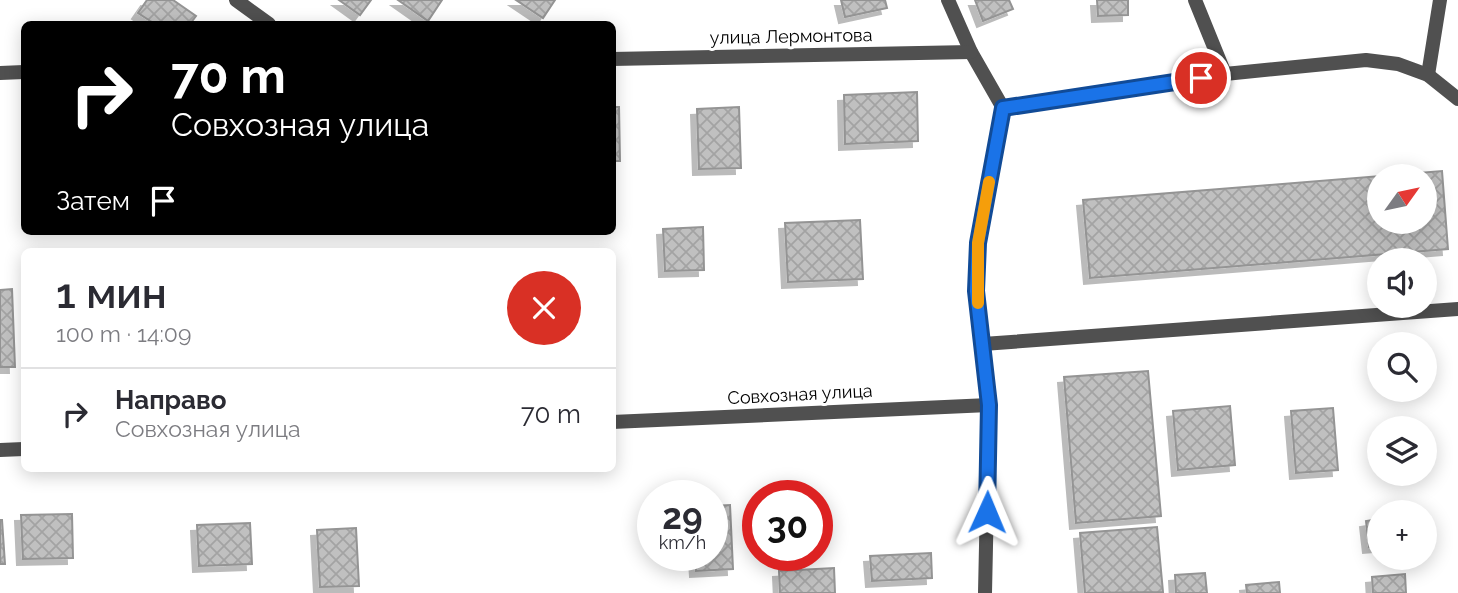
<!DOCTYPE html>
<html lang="ru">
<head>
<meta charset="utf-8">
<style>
  :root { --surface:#fff; --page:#f7f7f7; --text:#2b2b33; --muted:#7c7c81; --line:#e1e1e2 }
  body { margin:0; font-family:Raleway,sans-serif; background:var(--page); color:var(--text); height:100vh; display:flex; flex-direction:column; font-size:26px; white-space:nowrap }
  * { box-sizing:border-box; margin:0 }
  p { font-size:23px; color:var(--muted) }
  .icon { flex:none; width:38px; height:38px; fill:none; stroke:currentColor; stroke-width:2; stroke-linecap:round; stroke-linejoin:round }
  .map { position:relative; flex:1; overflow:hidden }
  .drawer { position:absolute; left:21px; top:248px; width:595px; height:224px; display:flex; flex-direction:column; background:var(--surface); border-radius:10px; box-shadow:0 4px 18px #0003 }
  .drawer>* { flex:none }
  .guide { position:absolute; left:21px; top:21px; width:595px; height:214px; border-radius:10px; box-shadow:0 4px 18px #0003; background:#000; color:#fff; overflow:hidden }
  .needle { width:46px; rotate:57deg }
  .buttons { position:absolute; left:1367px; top:164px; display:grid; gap:14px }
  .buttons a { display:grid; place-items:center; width:70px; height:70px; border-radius:50%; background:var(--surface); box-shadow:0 4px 18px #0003; font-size:35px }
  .speed { position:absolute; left:637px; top:480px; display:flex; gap:14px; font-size:35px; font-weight:700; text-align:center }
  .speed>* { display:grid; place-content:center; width:91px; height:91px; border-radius:50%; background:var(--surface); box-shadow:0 4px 18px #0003; line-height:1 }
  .speed small { font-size:18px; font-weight:400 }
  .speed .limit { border:10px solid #d22; background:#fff; color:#111 }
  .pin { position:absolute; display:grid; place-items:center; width:60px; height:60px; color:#fff; margin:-30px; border:4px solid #fff; border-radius:50%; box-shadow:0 2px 7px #0007 }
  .me { position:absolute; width:77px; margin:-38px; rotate:1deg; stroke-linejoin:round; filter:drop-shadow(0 0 5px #0008) }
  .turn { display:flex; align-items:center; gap:24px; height:147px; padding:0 35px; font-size:32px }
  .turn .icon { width:91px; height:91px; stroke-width:2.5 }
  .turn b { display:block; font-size:49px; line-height:60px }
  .then { display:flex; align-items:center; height:66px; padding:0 35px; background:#0003; gap:14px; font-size:26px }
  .round { display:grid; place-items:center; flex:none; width:74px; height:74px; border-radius:37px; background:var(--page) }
  .headline { display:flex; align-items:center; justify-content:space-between; height:119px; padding:0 35px }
  h1 { font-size:42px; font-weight:600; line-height:52px }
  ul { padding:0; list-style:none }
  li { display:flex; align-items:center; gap:21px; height:91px; padding:0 35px; border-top:2px solid var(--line) }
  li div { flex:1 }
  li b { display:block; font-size:26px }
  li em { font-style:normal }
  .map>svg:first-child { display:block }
  .building { fill:url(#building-cross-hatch); stroke:#949494; stroke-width:2; fill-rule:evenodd; filter:url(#shadow) }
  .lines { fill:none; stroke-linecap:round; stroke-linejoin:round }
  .lane { stroke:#505050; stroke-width:14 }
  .street { stroke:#505050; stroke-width:14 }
  .route-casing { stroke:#114b97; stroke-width:18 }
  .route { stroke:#1a73e8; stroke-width:12 }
  .slow { stroke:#f59e0b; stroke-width:12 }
  .labels { text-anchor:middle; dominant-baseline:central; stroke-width:6; stroke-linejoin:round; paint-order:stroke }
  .street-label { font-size:18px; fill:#000; stroke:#fff }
</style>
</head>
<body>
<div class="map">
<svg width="1458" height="593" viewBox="0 0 1458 593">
  <defs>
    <pattern id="building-cross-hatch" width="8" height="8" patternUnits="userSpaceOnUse" patternTransform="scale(1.75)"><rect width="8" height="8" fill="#c0c0c0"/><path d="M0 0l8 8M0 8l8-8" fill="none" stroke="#a3a3a3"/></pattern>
    <filter id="shadow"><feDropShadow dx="-6" dy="6" stdDeviation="0" flood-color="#0004"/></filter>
  </defs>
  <rect width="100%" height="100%" fill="#fff"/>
  <g class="building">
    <path d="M147,0H173L196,16L190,24H155L138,13Z"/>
    <path d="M339,0H371L360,15Z"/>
    <path d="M398,0H442L428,21Z"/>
    <path d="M516,0H555L543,18Z"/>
    <path d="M841,0H885L887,8L845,17Z"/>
    <path d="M975,0H1009L1013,9L983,21Z"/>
    <path d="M1097,0H1128V15L1098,16Z"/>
    <path d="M917,92L918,141L845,144L844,95Z"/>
    <path d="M612,107H619L620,161H612Z"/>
    <path d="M739,107L741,168L699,169L697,109Z"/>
    <path d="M1442,171L1448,249L1090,278L1083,200ZM1379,177H1424V222H1379Z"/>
    <path d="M860,220L863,279L788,282L785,223Z"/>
    <path d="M703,227L704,270L665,271L663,229Z"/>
    <path d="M12,289L15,367H0V290Z"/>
    <path d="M1148,371L1161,516L1076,523L1064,377Z"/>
    <path d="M1230,406L1235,465L1178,470L1173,411Z"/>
    <path d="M1333,408L1338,470L1296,473L1291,411Z"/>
    <path d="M730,505L733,569L696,571L695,555H712V506Z"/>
    <path d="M72,514L73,558L23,559L21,515Z"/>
    <path d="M1379,519V546L1369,547L1366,521Z"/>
    <path d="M0,520H2L5,564H0Z"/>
    <path d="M250,523L252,564L199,566L197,525Z"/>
    <path d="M1157,527L1163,592L1085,593L1080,533Z"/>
    <path d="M356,528L359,586L320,587L317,530Z"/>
    <path d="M931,553L932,578L872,581L870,556Z"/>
    <path d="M834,568L835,593H780L779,571Z"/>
    <path d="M1205,573L1207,593H1176L1175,575Z"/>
    <path d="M1405,574L1406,593H1373L1372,577Z"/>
    <path d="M1279,582L1280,593H1247L1246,585Z"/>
  </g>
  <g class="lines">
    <path class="lane" d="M983,344L1458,309"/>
    <g class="street">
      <path d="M236,0L269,24"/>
      <path d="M948,0L971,52L1003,108L978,243L976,291L989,405L985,593"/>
      <path d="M1195,0L1225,74"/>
      <path d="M612,59L971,52"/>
      <path d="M0,73L24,72"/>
      <path d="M1428,75L1440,0"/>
      <path d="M1003,108L1225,74L1366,60L1398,64L1428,75L1458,99"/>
      <path d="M612,422L989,405"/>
      <path d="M0,450L24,449"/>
    </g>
  </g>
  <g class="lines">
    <g class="route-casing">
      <path id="route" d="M987,512L989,405L976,291L978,243L1003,108L1201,78"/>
    </g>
    <use href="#route" class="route"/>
    <path class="slow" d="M978,303V243L989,182"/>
  </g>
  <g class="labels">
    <g class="street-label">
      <text transform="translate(791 36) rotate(-1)">улица Лермонтова</text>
      <text transform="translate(800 394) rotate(-3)">Совхозная улица</text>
    </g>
  </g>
</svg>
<div class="buttons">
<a><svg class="needle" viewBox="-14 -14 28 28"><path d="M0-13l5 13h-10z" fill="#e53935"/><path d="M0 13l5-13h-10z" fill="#7c7c81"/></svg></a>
<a><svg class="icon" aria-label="sound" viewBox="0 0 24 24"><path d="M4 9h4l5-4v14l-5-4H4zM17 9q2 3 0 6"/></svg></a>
<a><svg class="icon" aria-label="search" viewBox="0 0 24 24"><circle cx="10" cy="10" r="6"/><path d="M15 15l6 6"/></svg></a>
<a><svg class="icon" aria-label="layers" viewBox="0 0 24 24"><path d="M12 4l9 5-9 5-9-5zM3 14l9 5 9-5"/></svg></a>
<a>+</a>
</div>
<div class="speed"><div>29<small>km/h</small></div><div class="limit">30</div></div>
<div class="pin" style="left:1201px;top:78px;background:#d93025"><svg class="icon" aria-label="arrive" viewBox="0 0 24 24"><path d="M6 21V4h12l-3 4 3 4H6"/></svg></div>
<svg class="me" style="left:987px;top:512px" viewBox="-20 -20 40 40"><path d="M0-17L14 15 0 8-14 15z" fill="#1a73e8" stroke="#fff" stroke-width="4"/></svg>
<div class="guide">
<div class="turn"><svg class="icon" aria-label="right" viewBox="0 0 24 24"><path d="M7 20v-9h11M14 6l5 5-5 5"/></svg><div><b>70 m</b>Совхозная улица</div></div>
<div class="then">Затем<svg class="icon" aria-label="arrive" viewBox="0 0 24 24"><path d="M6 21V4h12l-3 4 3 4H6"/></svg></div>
</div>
<section class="drawer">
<div class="headline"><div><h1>1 мин</h1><p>100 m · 14:09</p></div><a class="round" style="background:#d93025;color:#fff"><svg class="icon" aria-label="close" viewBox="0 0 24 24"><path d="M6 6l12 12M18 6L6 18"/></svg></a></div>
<ul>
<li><svg class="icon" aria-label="right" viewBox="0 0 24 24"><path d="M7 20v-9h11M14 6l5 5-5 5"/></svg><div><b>Направо</b><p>Совхозная улица</p></div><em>70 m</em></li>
</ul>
</section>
</div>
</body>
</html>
